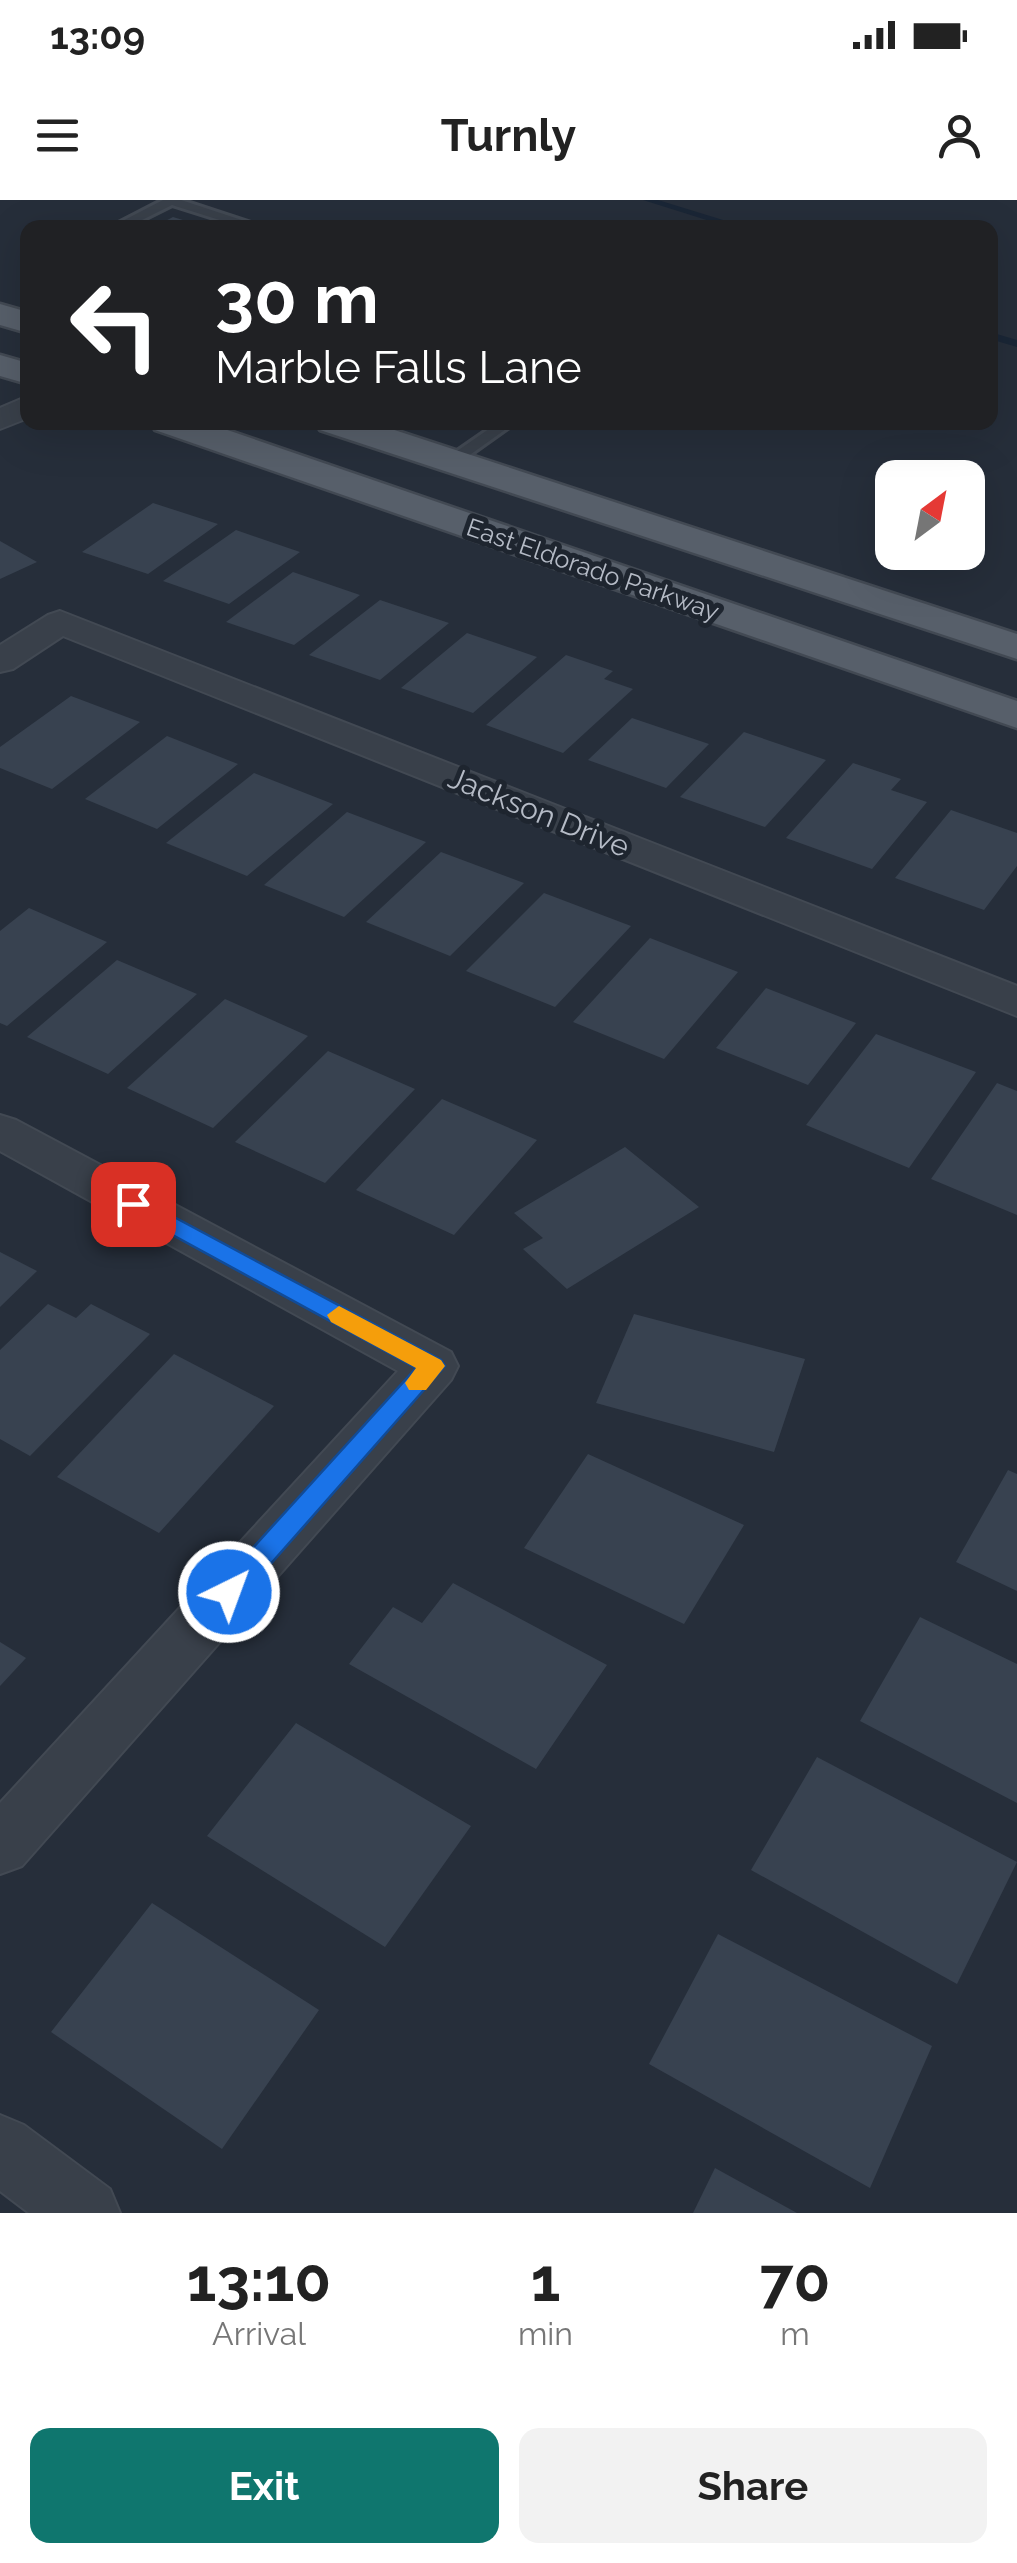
<!DOCTYPE html>
<html lang="en">
<head>
<meta charset="utf-8">
<style>
  :root { --surface:#fff; --page:#f2f2f2; --text:#222; --muted:#767676; --accent:#0f766e }
  body { margin:0; font-family:Raleway,sans-serif; background:var(--page); color:var(--text); height:100vh; display:flex; flex-direction:column; font-size:38px; white-space:nowrap }
  * { box-sizing:border-box; margin:0 }
  p { font-size:32px; color:var(--muted) }
  .icon { flex:none; width:55px; height:55px; fill:none; stroke:currentColor; stroke-width:2; stroke-linecap:round; stroke-linejoin:round }
  .map { position:relative; height:2013px; overflow:hidden }
  .drawer { display:flex; flex-direction:column; background:var(--surface); flex:1 }
  .drawer>* { flex:none }
  .top-card { position:absolute; left:20px; top:20px; width:978px; height:210px; border-radius:20px; box-shadow:0 10px 40px #0002; background:#202124; color:#fff; overflow:hidden }
  .needle { width:65px; rotate:32deg }
  .fabs { position:absolute; left:875px; top:260px; display:grid; gap:20px }
  .fabs a { display:grid; place-items:center; width:110px; height:110px; border-radius:20px; background:var(--surface); box-shadow:0 10px 40px #0002; font-size:50px }
  .pin { position:absolute; display:grid; place-items:center; width:85px; height:85px; color:#fff; margin:-42px; border-radius:20px; box-shadow:0 5px 15px #0006 }
  .me { position:absolute; width:110px; margin:-55px; rotate:42deg; stroke-linejoin:round; filter:drop-shadow(0 0 8px #0008) }
  .turn { display:flex; align-items:center; gap:35px; height:210px; padding:0 30px; font-size:45px }
  .turn .icon { width:130px; height:130px; stroke-width:2.5 }
  .turn b { display:block; font-size:70px; line-height:85px }
  .eta { display:flex; justify-content:space-evenly; align-items:center; height:170px; text-align:center }
  .eta b { font-size:60px; font-weight:700; line-height:70px }
  .primary-button { display:flex; gap:20px; margin-top:auto; padding:20px 30px }
  .primary-button a { flex:1; height:115px; border-radius:20px; background:var(--accent); color:#fff; font-size:40px; font-weight:700; line-height:115px; text-align:center }
  .primary-button a+a { background:var(--page); color:var(--text) }
  .status { display:flex; justify-content:space-between; align-items:center; height:70px; padding:0 50px; background:var(--surface); direction:ltr }
  .status svg { height:28px; fill:currentColor }
  header { display:flex; justify-content:space-between; align-items:center; height:130px; padding:0 30px; background:var(--surface); font-size:45px; font-weight:700 }
  .map>svg:first-child { display:block }
  .lines { fill:none; stroke-linecap:round; stroke-linejoin:round }
  .stream { fill:#1a2636; fill-rule:evenodd }
  .building { fill:#384250 }
  .lane-casing { stroke:#424953; stroke-width:6 }
  .street-casing { stroke:#424953; stroke-width:4 }
  .primary-casing { stroke:#424953; stroke-width:5 }
  .lane { fill:#39404a; fill-rule:evenodd }
  .street { fill:#39404a; fill-rule:evenodd }
  .primary { fill:#575f6a; fill-rule:evenodd }
  .route { fill:#1a73e8; stroke:#114b97; stroke-width:2.5 }
  .slow { fill:#f59e0b }
  .labels { text-anchor:middle; dominant-baseline:central; stroke-width:10; stroke-linejoin:round; paint-order:stroke }
  .far-street-label { font-size:25px; fill:#b5bbc6; stroke:#1e252f }
  .street-label { font-size:30px; fill:#b5bbc6; stroke:#1e252f }
</style>
</head>
<body>
<div class="status"><b>13:09</b><svg viewBox="0 0 49 12"><path d="M0 12V9h3v3zM5 12V6h3v6zM10 12V3h3v9zM15 12V0h3v12zM26 1h20v11H26zM47 4h2v5h-2z"/></svg></div>
<header><svg class="icon" aria-label="menu" viewBox="0 0 24 24"><path d="M4 6h16M4 12h16M4 18h16"/></svg>Turnly<svg class="icon" aria-label="person" viewBox="0 0 24 24"><circle cx="12" cy="8" r="4"/><path d="M4 21q1-7 8-7t8 7"/></svg></header>
<div class="map">
<svg width="1017" height="2013" viewBox="0 0 1017 2013">
  <rect width="100%" height="100%" fill="#262e3a"/>
  <g class="lines">
    <g class="stream">
      <path d="M643,0H658L749,28H732Z"/>
      <path d="M990,132L1017,140V147L990,139Z"/>
    </g>
  </g>
  <g class="building">
    <path d="M173,17L206,27V28H152Z"/>
    <path d="M153,303L218,324L148,374L82,352Z"/>
    <path d="M236,330L300,352L229,404L163,381Z"/>
    <path d="M0,341L37,362L0,379Z"/>
    <path d="M293,372L360,395L294,445L226,422Z"/>
    <path d="M380,400L449,423L380,480L309,455Z"/>
    <path d="M467,433L537,457L473,513L401,488Z"/>
    <path d="M566,455L613,471L604,479L633,489L563,553L486,525Z"/>
    <path d="M71,496L140,522L52,589L0,568V547Z"/>
    <path d="M632,518L709,544L666,588L588,560Z"/>
    <path d="M744,532L826,560L765,627L680,597Z"/>
    <path d="M167,536L238,564L157,629L85,599Z"/>
    <path d="M853,563L901,579L891,590L927,602L872,669L786,638Z"/>
    <path d="M254,573L333,604L247,676L166,643Z"/>
    <path d="M951,610L1017,633V666L984,710L895,678Z"/>
    <path d="M347,612L426,642L344,717L264,685Z"/>
    <path d="M441,652L524,683L450,756L366,722Z"/>
    <path d="M544,693L631,726L555,807L466,771Z"/>
    <path d="M29,708L107,742L7,826L0,823V731Z"/>
    <path d="M650,738L738,772L664,859L573,822Z"/>
    <path d="M117,760L197,794L108,874L27,837Z"/>
    <path d="M766,788L856,823L808,885L716,848Z"/>
    <path d="M225,799L308,836L213,928L127,888Z"/>
    <path d="M876,834L976,872L909,968L806,925Z"/>
    <path d="M328,851L415,889L325,983L235,942Z"/>
    <path d="M997,883L1017,891V1015L931,979Z"/>
    <path d="M442,899L537,940L454,1035L356,990Z"/>
    <path d="M625,947L699,1007L567,1089L523,1049L543,1038L514,1013Z"/>
    <path d="M0,1052L37,1071L0,1107Z"/>
    <path d="M48,1104L76,1118L91,1104L150,1134L30,1256L0,1239V1150Z"/>
    <path d="M634,1114L805,1159L774,1252L596,1203Z"/>
    <path d="M174,1154L274,1206L159,1333L57,1277Z"/>
    <path d="M588,1254L744,1325L684,1424L524,1348Z"/>
    <path d="M1008,1270L1017,1274V1391L956,1362Z"/>
    <path d="M453,1383L607,1465L536,1569L349,1464L393,1407L422,1423Z"/>
    <path d="M920,1417L1017,1464V1603L860,1521Z"/>
    <path d="M0,1442L26,1458L0,1486Z"/>
    <path d="M296,1523L471,1626L385,1747L207,1636Z"/>
    <path d="M817,1557L1017,1662L957,1784L751,1670Z"/>
    <path d="M152,1703L319,1810L222,1949L51,1832Z"/>
    <path d="M718,1734L932,1846L870,1988L649,1864Z"/>
    <path d="M715,1968L797,2013H693Z"/>
  </g>
  <g class="lines">
    <g class="lane-casing">
      <g id="lane">
        <path d="M163,0H181L266,28H245L172,5L126,28H109Z"/>
        <path d="M499,222H516L457,264H447V258Z"/>
        <path d="M542,222H557L550,226Z"/>
      </g>
    </g>
    <g class="street-casing">
      <g id="street">
        <path d="M28,196V218L0,229V208Z"/>
        <path d="M60,411L1017,786V816L63,436L13,469L0,472V445L48,415Z"/>
        <path d="M0,915L16,920L451,1152L458,1166L451,1180L22,1666L0,1674V1603L398,1171L0,951Z"/>
        <path d="M0,1915L24,1925L110,1989L120,2013H29L0,1991Z"/>
      </g>
    </g>
    <g class="primary-casing">
      <g id="primary">
        <path d="M0,104L28,112V133L0,125Z"/>
        <path d="M0,155L28,163V184L0,176Z"/>
        <path d="M151,222H204L1017,501V528L155,230Z"/>
        <path d="M316,222H370L1017,434V459L320,230Z"/>
      </g>
    </g>
    <use href="#lane" class="lane"/>
    <use href="#street" class="street"/>
    <use href="#primary" class="primary"/>
  </g>
  <path class="route" d="M133,995L441,1160L445,1166L239,1400L229,1403L220,1400L216,1392L220,1384L416,1168L125,1009L122,1004L125,998Z"/>
  <path class="slow" d="M339,1106L441,1160L445,1166L426,1190H409L405,1183L416,1168L331,1122L327,1115Z"/>
  <g class="labels">
    <g class="far-street-label">
      <text transform="translate(593 369) rotate(19)">East Eldorado Parkway</text>
    </g>
    <g class="street-label">
      <text transform="translate(539 612) rotate(22)">Jackson Drive</text>
    </g>
  </g>
</svg>
<div class="fabs">
<a><svg class="needle" viewBox="-14 -14 28 28"><path d="M0-13l5 13h-10z" fill="#e53935"/><path d="M0 13l5-13h-10z" fill="#767676"/></svg></a>
</div>
<div class="pin" style="left:133px;top:1004px;background:#d93025"><svg class="icon" aria-label="arrive" viewBox="0 0 24 24"><path d="M6 21V4h12l-3 4 3 4H6"/></svg></div>
<svg class="me" style="left:229px;top:1392px" viewBox="-20 -20 40 40"><circle r="17" fill="#1a73e8" stroke="#fff" stroke-width="3"/><path d="M0-11L8 9 0 5-8 9z" fill="#fff"/></svg>
<div class="top-card">
<div class="turn"><svg class="icon" aria-label="left" viewBox="0 0 24 24"><path d="M17 20v-9H6M10 6l-5 5 5 5"/></svg><div><b>30 m</b>Marble Falls Lane</div></div>
</div>
</div>
<section class="drawer">
<div class="eta">
<div><b>13:10</b><p>Arrival</p></div>
<div><b>1</b><p>min</p></div>
<div><b>70</b><p>m</p></div>
</div>
<div class="primary-button"><a>Exit</a><a>Share</a></div>
</section>
</body>
</html>
